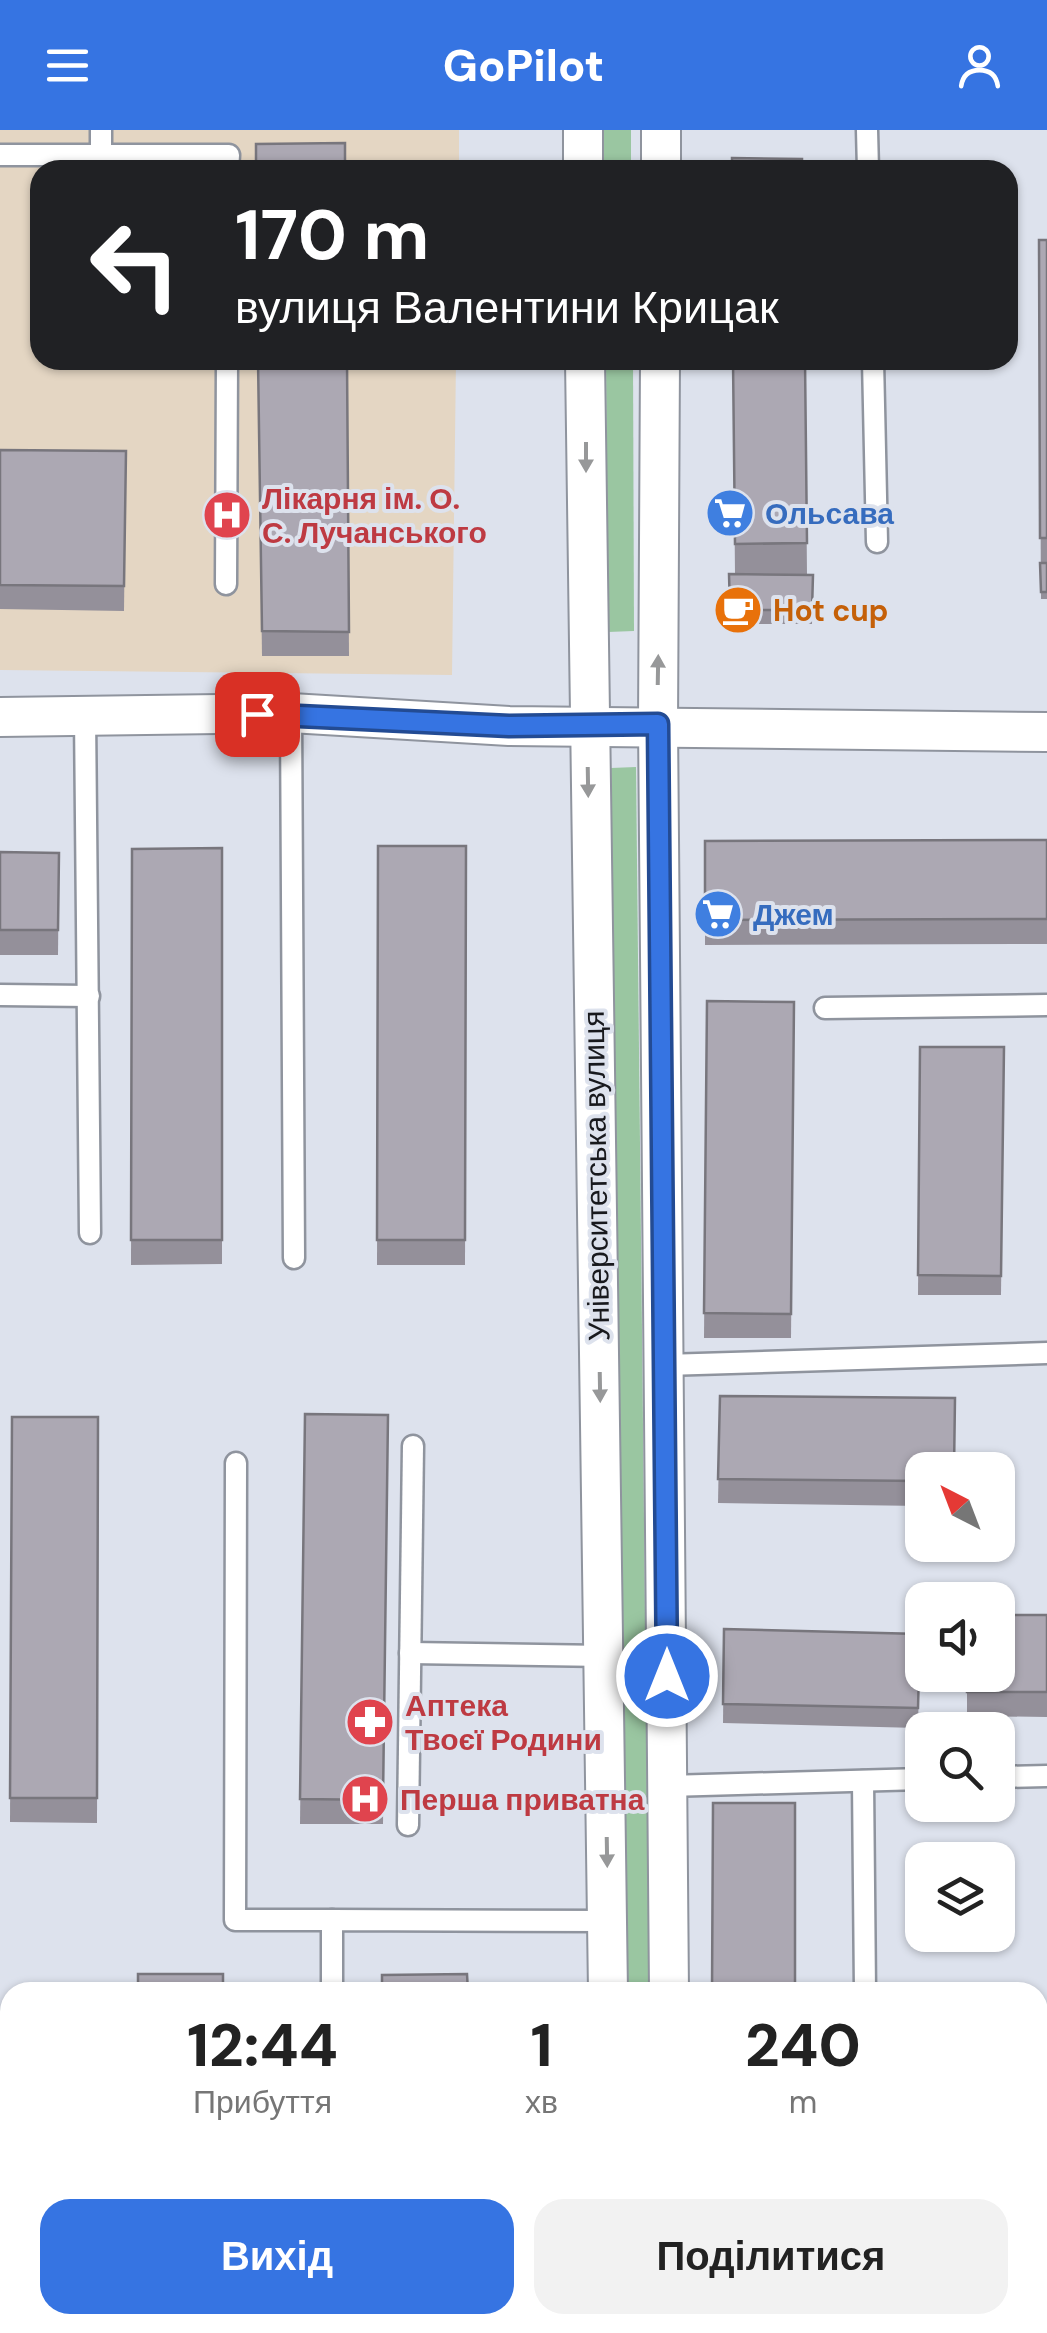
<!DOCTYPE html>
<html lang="uk">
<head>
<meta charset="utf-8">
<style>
  :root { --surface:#fff; --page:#f2f2f2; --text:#222; --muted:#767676; --accent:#3674e2 }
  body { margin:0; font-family:"DM Sans",sans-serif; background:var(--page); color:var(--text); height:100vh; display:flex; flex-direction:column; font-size:38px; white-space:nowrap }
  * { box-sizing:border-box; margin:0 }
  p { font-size:32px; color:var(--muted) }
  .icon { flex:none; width:55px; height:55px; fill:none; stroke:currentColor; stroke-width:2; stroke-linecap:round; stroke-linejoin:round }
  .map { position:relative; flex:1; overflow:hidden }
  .details { position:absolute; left:0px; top:1852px; width:1048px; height:352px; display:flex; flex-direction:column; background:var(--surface); border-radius:30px 30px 0 0; box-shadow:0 2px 8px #0004 }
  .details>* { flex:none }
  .top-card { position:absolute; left:30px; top:30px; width:988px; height:210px; border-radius:30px; box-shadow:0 2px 8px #0004; background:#202124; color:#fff; overflow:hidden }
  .needle { width:65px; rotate:318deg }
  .controls { position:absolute; left:905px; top:1322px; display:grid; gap:20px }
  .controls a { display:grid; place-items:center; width:110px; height:110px; border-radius:20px; background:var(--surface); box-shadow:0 2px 8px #0004; font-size:50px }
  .pin { position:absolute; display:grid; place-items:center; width:85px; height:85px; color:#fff; margin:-42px; border-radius:20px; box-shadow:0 5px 15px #0006 }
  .me { position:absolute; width:110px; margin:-55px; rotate:0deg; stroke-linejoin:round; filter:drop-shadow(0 0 8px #0008) }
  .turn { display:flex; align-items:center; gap:35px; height:210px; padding:0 40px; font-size:45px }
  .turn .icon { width:130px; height:130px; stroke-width:2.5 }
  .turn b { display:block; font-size:70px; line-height:85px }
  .eta { display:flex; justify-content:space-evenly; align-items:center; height:170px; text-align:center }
  .eta b { font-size:60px; font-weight:800; line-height:70px }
  .primary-button { display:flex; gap:20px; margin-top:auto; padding:20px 40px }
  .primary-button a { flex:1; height:115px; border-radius:30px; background:var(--accent); color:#fff; font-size:40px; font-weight:800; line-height:115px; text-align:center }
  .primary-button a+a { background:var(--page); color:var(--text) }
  header { display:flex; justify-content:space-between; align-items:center; height:130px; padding:0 40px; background:var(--accent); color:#fff; font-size:45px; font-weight:800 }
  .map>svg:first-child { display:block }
  .medical { fill:#e4d6c3 }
  .green { fill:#9ac6a1 }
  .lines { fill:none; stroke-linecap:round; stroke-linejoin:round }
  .service-casing { stroke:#8f949e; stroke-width:25 }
  .minor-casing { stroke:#8f949e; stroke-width:42 }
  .service { stroke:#fff; stroke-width:20 }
  .minor { stroke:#fff; stroke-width:38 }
  .wall { fill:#94909a }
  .building { fill:#aca8b3; stroke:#78767d; stroke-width:2.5 }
  .oneway { fill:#979899 }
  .route-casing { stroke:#234b93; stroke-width:25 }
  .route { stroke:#3674e2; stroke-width:18 }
  .labels { text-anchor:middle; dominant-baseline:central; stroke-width:8; stroke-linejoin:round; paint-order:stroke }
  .health-label { font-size:30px; font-weight:bold; fill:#be3a42; stroke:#dde2ed; text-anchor:start }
  .shop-label { font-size:30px; font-weight:bold; fill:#366cbe; stroke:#dde2ed; text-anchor:start }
  .food-label { font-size:30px; font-weight:bold; fill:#c56008; stroke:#dde2ed; text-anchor:start }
  .street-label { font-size:30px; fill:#18191d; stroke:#dde2ed }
</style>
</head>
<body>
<header><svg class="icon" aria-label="menu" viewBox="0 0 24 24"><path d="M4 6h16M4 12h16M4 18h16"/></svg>GoPilot<svg class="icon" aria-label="person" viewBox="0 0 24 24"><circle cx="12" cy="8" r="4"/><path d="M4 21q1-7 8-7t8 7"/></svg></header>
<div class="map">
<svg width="1047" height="2203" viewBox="0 0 1047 2203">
  <rect width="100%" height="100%" fill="#dde2ed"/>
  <path class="medical" d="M0,0H459V40H40V230H456L452,545L0,540Z"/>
  <g class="green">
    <rect x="604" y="0" width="27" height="40"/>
    <path d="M606,230H633L634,501L608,502Z"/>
    <path d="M636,637L649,1862H625L611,638Z"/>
  </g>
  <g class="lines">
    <g class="service-casing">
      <g id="service">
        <path d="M867,0L868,40"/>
        <path d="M0,25H101V0"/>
        <path d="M101,25H229L228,40"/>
        <path d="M873,230L877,412"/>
        <path d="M226,454L227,230"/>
        <path d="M291,583L294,1128"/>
        <path d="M85,585L90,1103"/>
        <path d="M0,865L89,866"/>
        <path d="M825,878L1047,875"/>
        <path d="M665,1235L1047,1223"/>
        <path d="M236,1333L235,1790H332"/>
        <path d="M410,1523L605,1526"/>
        <path d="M998,1647L1047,1646"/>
        <path d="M863,1651L865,1862"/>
        <path d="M668,1656L922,1649"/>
        <path d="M408,1695L413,1316"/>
        <path d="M332,1862V1790L608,1791"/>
        <path d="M0,2099H10"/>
        <path d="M1038,2136L1047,2135"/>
        <path d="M331,2203V2195"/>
      </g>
    </g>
    <g class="minor-casing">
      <g id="minor">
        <path d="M583,0V40"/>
        <path d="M661,40V0"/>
        <path d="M585,230L608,1862"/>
        <path d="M660,230L658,594L669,1862"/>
        <path d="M0,587L291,583L509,596L1047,602"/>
        <path d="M612,2195V2203"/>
        <path d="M672,2195V2203"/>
      </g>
    </g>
    <use href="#service" class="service"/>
    <use href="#minor" class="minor"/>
  </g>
  <g class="wall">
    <path d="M1039,110H1047V469H1041Z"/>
    <path d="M258,230H347L349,526H262Z"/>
    <path d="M733,230H805L807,445H813L812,494H730L729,444H735Z"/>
    <path d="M0,320L126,321L124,481L0,479Z"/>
    <path d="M1047,710V814L705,815V711Z"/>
    <path d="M378,716H466L465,1135H377Z"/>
    <path d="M222,718V1134L131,1135L132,719Z"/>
    <path d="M0,722L59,723L58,825H0Z"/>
    <path d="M707,871L794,872L791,1208H704Z"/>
    <path d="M920,917H1004L1001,1165H918Z"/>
    <path d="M720,1266L922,1340V1376L718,1373Z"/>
    <path d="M305,1284L388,1285L383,1694H300Z"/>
    <path d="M12,1287H98L97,1693L10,1692Z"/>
    <path d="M1047,1485V1587L967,1586V1545Z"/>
    <path d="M724,1499L920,1504L918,1598L723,1593Z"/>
    <path d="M0,2108H10V2195H66V2203H0Z"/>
  </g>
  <g class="building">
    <path d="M345,13V40H256V14Z"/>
    <path d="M732,28L802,29V40H732Z"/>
    <path d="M1039,110H1047V408H1040Z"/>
    <path d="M258,230H347L349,502L262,501Z"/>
    <path d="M733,230H805L807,413L735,414Z"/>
    <path d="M0,320L126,321L124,456L0,455Z"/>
    <path d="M1040,433H1047V462H1041Z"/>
    <path d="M729,444L813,445L812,480H730Z"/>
    <path d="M1047,710V789L705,790V711Z"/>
    <path d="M378,716H466L465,1110H377Z"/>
    <path d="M222,718V1110H131L132,719Z"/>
    <path d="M0,722L59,723L58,800H0Z"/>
    <path d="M707,871L794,872L791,1184L704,1183Z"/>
    <path d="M920,917H1004L1001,1146L918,1145Z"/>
    <path d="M720,1266L955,1268L954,1340H922V1351L718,1349Z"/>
    <path d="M305,1284L388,1285L383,1670L300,1669Z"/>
    <path d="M12,1287H98L97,1668H10Z"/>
    <path d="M998,1485H1047V1562H967V1545H998Z"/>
    <path d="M724,1499L920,1504L918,1578L723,1574Z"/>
    <path d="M713,1673H795V1862H712Z"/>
    <rect x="138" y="1844" width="85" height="18"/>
    <path d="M467,1844L468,1862H382V1845Z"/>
    <rect x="0" y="2108" width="10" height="76"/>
    <path d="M1038,2159H1047V2203H724V2195H1038Z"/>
    <rect x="137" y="2195" width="86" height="8"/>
    <rect x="385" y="2195" width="85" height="8"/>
  </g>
  <defs><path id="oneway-solid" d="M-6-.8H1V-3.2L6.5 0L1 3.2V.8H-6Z" transform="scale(2.5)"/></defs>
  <g class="oneway">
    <use href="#oneway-solid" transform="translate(586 327) rotate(90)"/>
    <use href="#oneway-solid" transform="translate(658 540) rotate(-89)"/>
    <use href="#oneway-solid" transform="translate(588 652) rotate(89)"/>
    <use href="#oneway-solid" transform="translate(600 1257) rotate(89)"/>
    <use href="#oneway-solid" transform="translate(607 1722) rotate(89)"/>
  </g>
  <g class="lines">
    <g class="route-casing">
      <path id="route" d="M257,584L509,596L658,594L667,1546"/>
    </g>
    <use href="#route" class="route"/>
  </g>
  <defs>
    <g id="supermarket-disc" transform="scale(2.5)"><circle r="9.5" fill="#3f7fe0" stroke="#dde2ed"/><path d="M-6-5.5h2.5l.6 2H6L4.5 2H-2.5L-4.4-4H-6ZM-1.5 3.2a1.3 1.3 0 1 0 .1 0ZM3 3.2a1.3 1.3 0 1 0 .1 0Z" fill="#fff"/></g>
    <g id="hospital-disc" transform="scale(2.5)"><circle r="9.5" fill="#e0444e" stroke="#dde2ed"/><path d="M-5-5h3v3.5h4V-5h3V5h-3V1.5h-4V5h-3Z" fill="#fff"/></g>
    <g id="cafe-disc" transform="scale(2.5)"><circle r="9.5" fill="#e8710a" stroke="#dde2ed"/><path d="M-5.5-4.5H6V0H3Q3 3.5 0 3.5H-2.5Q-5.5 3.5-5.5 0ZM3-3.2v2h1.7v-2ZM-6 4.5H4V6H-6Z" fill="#fff"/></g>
    <g id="pharmacy-disc" transform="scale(2.5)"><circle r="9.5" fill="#e0444e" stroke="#dde2ed"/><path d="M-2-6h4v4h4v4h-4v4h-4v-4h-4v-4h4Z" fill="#fff"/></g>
  </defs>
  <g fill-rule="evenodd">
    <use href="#supermarket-disc" x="730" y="383"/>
    <use href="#hospital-disc" x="227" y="385"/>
    <use href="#cafe-disc" x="738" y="480"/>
    <use href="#supermarket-disc" x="718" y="784"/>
    <use href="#pharmacy-disc" x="370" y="1592"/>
    <use href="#hospital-disc" x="365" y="1669"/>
  </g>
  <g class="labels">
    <g class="health-label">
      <text x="262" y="368">Лікарня ім. О.<tspan x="262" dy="34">С. Лучанського</tspan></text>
      <text x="405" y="1575">Аптека<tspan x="405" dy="34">Твоєї Родини</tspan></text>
      <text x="400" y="1669">Перша приватна</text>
    </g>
    <g class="shop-label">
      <text x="765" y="383">Ольсава</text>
      <text x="753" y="784">Джем</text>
    </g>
    <g class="food-label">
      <text x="773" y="480">Hot cup</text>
    </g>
    <g class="street-label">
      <text transform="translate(596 1046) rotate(-91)">Університетська вулиця</text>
    </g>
  </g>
</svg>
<div class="controls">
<a><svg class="needle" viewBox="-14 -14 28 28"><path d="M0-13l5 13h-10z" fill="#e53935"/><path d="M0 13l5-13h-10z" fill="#767676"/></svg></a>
<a><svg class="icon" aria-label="sound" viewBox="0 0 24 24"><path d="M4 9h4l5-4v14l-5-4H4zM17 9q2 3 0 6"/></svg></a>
<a><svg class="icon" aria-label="search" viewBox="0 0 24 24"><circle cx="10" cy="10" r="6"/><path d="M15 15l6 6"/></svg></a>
<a><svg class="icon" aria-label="layers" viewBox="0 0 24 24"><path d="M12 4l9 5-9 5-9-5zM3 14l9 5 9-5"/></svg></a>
</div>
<div class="pin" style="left:257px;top:584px;background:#d93025"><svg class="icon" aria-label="arrive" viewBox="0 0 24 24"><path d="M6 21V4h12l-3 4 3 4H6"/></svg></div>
<svg class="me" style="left:667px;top:1546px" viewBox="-20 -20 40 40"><circle r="17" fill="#3674e2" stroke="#fff" stroke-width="3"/><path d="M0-11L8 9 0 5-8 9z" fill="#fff"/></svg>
<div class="top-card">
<div class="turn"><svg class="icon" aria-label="left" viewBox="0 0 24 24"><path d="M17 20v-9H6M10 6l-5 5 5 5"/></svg><div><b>170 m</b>вулиця Валентини Крицак</div></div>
</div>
<section class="details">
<div class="eta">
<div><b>12:44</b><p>Прибуття</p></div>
<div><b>1</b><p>хв</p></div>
<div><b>240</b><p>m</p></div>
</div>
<div class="primary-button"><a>Вихід</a><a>Поділитися</a></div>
</section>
</div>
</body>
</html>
